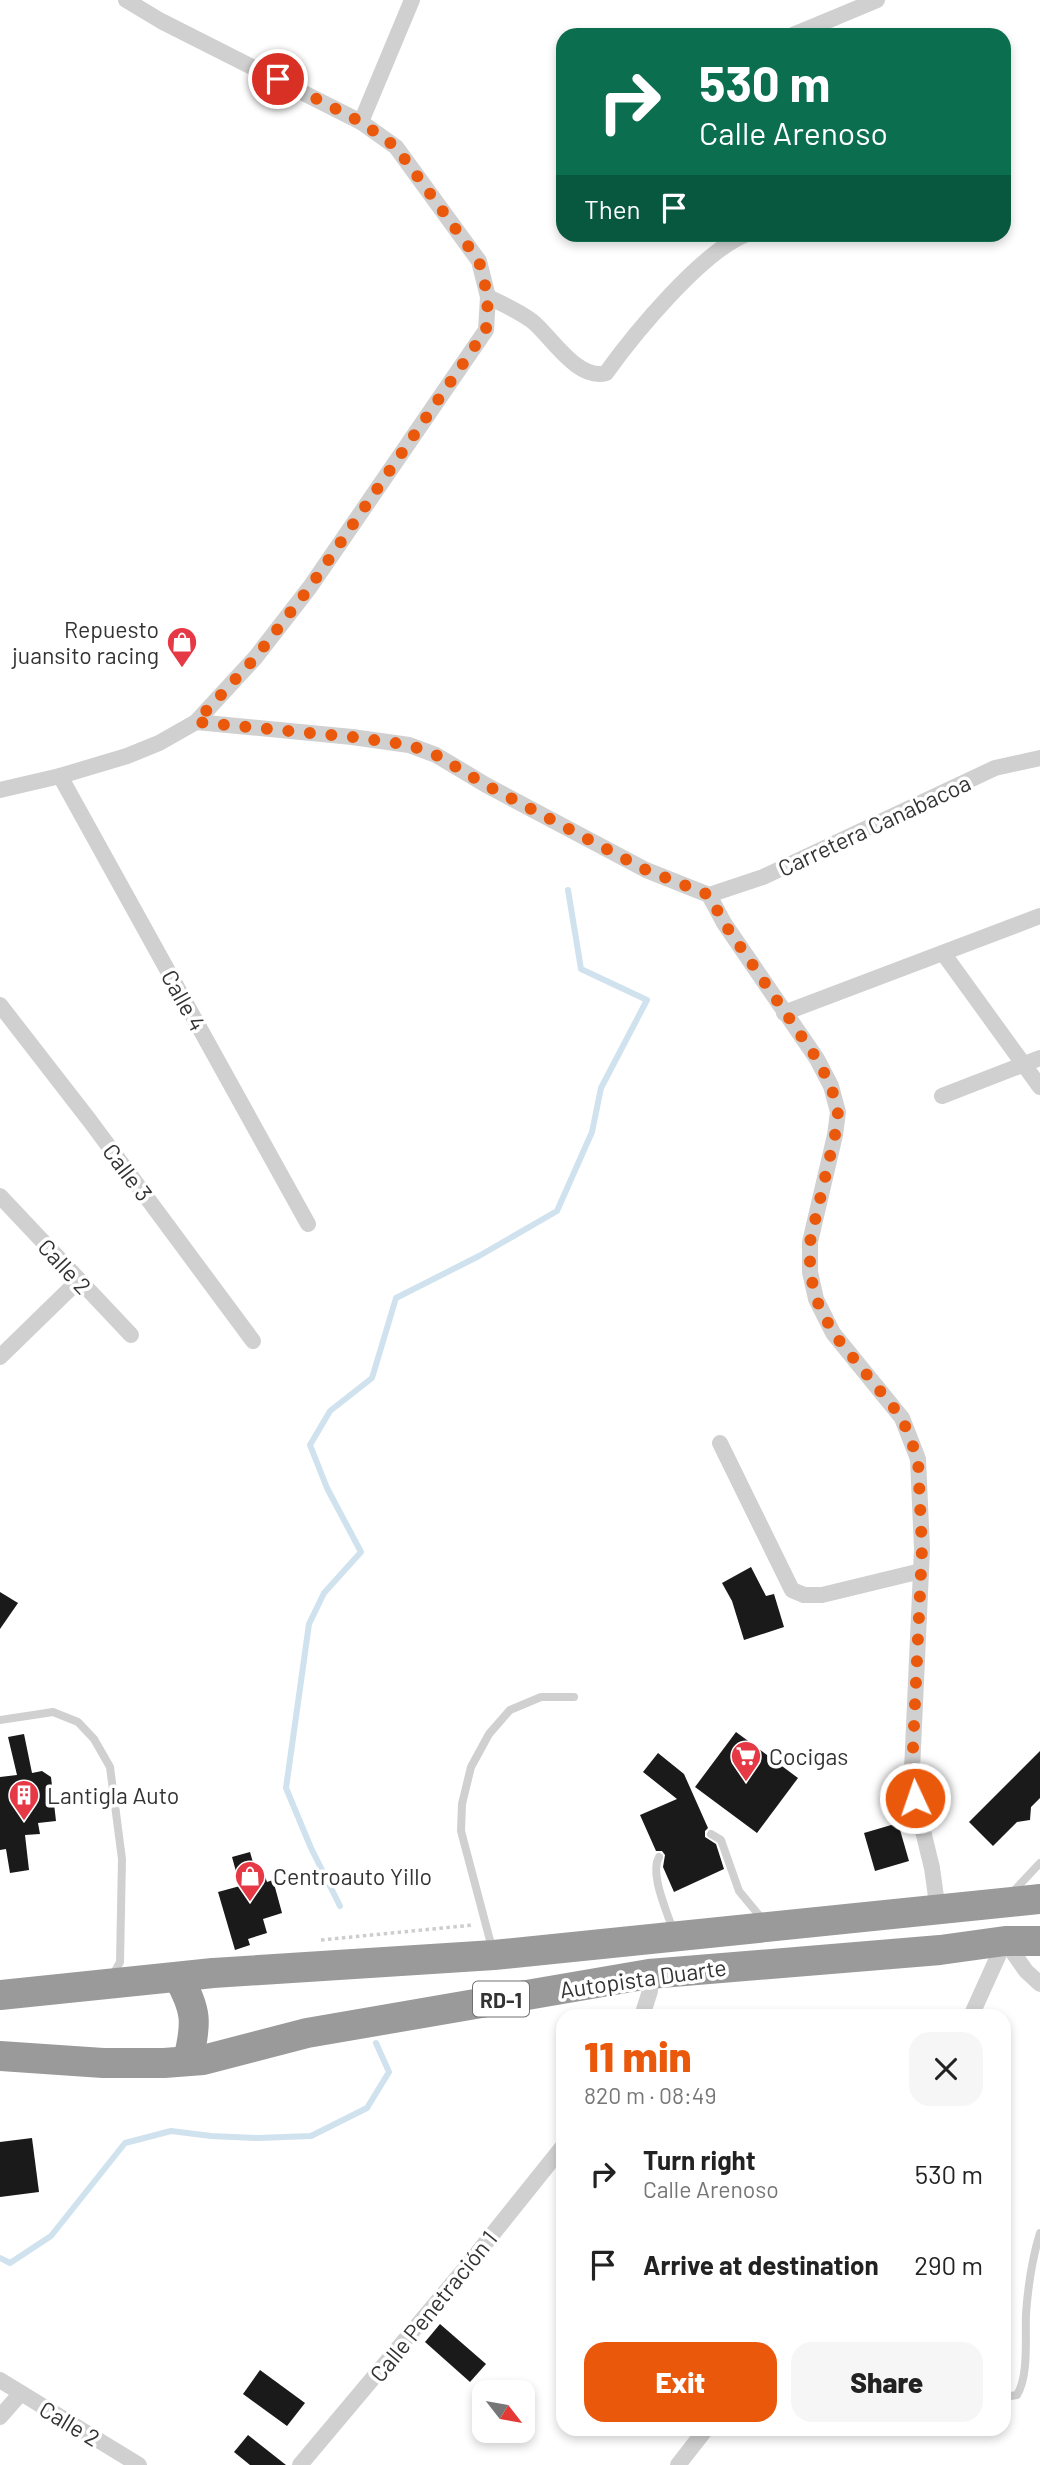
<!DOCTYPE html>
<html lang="en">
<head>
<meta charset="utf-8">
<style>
  :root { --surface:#fff; --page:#f6f6f6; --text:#222; --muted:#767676; --accent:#ea580c }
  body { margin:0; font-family:Barlow,sans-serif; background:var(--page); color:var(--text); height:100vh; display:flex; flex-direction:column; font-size:26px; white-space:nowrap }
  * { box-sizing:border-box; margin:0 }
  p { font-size:23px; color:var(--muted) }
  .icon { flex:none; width:38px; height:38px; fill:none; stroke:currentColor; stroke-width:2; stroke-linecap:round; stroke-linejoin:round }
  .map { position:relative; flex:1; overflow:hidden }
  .drawer { position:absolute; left:556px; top:2009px; width:455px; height:427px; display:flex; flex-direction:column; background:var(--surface); border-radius:21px; box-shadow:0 4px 10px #0003 }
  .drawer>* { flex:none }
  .banner { position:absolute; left:556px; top:28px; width:455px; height:214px; border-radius:21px; box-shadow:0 4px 10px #0003; background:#0b6e4f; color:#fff; overflow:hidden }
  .needle { width:46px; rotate:121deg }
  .buttons { position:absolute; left:472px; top:2380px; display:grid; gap:14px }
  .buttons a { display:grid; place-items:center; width:63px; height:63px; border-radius:14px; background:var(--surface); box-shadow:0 4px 10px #0003; font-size:35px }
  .pin { position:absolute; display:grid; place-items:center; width:60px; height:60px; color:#fff; margin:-30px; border:4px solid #fff; border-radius:50%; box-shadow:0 2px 7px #0007 }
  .me { position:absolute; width:77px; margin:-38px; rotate:357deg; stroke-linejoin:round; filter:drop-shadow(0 0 5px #0008) }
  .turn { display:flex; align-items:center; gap:24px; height:147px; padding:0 28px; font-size:32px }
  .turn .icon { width:91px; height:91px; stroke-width:2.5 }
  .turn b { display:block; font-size:49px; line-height:60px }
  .then { display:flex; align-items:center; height:66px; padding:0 28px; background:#0003; gap:14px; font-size:26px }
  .round { display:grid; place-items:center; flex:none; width:74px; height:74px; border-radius:21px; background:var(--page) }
  .headline { display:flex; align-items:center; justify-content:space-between; height:119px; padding:0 28px }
  h1 { font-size:42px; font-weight:800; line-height:52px; color:var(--accent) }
  .action { display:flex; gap:14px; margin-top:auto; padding:14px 28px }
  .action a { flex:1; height:80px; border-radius:21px; background:var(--accent); color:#fff; font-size:28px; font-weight:800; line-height:80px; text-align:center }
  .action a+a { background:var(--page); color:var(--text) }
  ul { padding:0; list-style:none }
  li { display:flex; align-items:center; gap:21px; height:91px; padding:0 28px }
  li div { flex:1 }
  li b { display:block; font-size:26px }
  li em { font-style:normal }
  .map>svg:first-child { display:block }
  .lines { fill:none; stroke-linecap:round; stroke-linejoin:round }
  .stream { stroke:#cfe2ee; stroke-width:6 }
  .building { fill:#1a1a1a }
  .path { stroke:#cdcdcd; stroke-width:3.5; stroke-dasharray:3.5 3.5; stroke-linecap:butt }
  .lane { stroke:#d0d0d0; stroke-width:8 }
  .street { stroke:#d0d0d0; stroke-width:16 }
  .highway { stroke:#9a9a9a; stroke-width:30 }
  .route { stroke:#ea580c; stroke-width:12; stroke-dasharray:0 21.6 }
  .labels { text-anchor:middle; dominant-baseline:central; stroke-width:7; stroke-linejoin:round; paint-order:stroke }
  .shield { fill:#fff; stroke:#707070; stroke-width:2 }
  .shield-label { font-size:21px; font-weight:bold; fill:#333 }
  .poi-label { font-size:23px; fill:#333; stroke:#fff; text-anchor:start }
  .street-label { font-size:23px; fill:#333; stroke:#fff }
</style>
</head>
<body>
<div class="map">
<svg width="1040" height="2465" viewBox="0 0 1040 2465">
  <rect width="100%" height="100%" fill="#fff"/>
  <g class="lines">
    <g class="stream">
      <path d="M340,1906L311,1848L286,1788L309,1624L324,1593L361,1552L327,1488L310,1445L330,1411L372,1378L396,1298L479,1256L557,1211L592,1132L601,1088L647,1000L581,969L568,890"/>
      <path d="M0,2258L10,2263L51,2236L125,2143L171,2131L211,2136L258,2138L311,2136L367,2108L389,2072L376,2043"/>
    </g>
  </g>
  <g class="building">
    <path d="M751,1567L766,1596L774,1594L784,1627L744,1640L732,1601L722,1583Z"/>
    <path d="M0,1592L18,1603L0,1629Z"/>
    <path d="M736,1732L798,1778L757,1833L695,1787Z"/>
    <path d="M24,1734L32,1773L42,1771L51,1777L56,1821L38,1823L40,1834L25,1835L29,1870L10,1873L6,1849L0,1850V1777L17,1775L8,1737Z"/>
    <path d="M1040,1751V1798L1031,1807L1030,1820L1017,1822L993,1846L969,1822Z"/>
    <path d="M658,1753L684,1774L708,1828L705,1831V1837L716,1844L724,1869L674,1892L663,1867L665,1855L662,1851H656L640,1815L677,1799L643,1772Z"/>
    <path d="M898,1823L909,1861L875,1871L864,1833Z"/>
    <path d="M250,1852L256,1873L263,1871L267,1882L273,1880L282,1913L263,1919L267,1933L248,1939L250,1945L235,1950L218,1892L240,1886L232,1857Z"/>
    <path d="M32,2138L39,2192L0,2197V2142Z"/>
    <path d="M440,2324L486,2364L470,2382L425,2342Z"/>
    <path d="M260,2370L305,2403L287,2426L243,2394Z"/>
    <path d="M248,2435L286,2465H250L234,2452Z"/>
  </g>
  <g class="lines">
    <path class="path" d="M321,1940L473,1925"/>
    <g class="lane">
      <path d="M0,1720L53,1712L78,1722L94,1739L110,1767L122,1859L120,1962L113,1975"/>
      <path d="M711,1834L721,1840L739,1891L763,1920"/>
      <path d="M659,1857C649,1874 668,1913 673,1931"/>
      <path d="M1011,1894L1040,1863"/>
      <path d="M492,1948L461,1831L462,1804L471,1767L489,1734L510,1710L541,1697H574"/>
      <path d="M1004,2397L1017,2395C1029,2376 1025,2337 1026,2314C1028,2286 1032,2259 1040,2233"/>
    </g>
    <g class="street">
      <path d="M793,35L877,0"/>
      <path d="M361,122L412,0"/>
      <path d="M488,297C503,304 519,311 532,321C551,336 577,381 606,373C634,334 702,251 747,234"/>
      <path d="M196,722L352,737L409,745L436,755L486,785L646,870L709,895L724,923L817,1059L831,1086L838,1112L835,1135L810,1242V1272L816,1299L833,1333L902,1418L918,1459L922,1549L912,1770L915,1798L932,1868L938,1911"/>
      <path d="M60,776L308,1224"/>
      <path d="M0,790L60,776L127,756L159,743L196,722L255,658L310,587L486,330L488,297L479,261L396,147L361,122L161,21L126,0"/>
      <path d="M709,895L763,877L995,768L1040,758"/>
      <path d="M943,953L1040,1087"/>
      <path d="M0,1005L90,1121L253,1341"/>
      <path d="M784,1013L1040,916"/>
      <path d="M942,1096L1040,1058"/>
      <path d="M0,1196L131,1335"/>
      <path d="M0,1357L79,1280"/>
      <path d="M720,1443L792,1590L804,1595H822L921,1571"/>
      <path d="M1005,1941L1026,1971L1040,1984"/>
      <path d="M642,2016L650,1991L649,1974"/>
      <path d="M971,2016L1005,1941"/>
      <path d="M0,2380L139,2465"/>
      <path d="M0,2417L21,2393"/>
      <path d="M300,2465L463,2271L564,2145"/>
      <path d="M678,2465L706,2429"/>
    </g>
    <g class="highway">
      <path d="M178,1977C197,2010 197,2023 188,2060"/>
      <path d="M0,1995L213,1973L494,1955L1040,1899"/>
      <path d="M0,2056L103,2063H164L203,2060L307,2033L649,1974L940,1950L1005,1941H1040"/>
    </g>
  </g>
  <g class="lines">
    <path class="route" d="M278,79L361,122L396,147L479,261L488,297L486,330L310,587L255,658L196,722L352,737L409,745L436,755L486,785L646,870L709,895L724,923L817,1059L831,1086L838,1112L835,1135L810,1242V1272L816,1299L833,1333L902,1418L918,1459L922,1549L912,1770L915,1798"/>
  </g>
  <defs>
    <g id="shop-pin" transform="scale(1.575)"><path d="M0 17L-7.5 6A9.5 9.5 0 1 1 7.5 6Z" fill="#e63946" stroke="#fff"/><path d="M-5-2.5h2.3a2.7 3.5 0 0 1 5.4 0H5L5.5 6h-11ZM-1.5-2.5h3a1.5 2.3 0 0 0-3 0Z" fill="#fff"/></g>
    <g id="supermarket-pin" transform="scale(1.575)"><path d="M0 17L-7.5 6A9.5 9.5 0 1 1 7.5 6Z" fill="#e63946" stroke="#fff"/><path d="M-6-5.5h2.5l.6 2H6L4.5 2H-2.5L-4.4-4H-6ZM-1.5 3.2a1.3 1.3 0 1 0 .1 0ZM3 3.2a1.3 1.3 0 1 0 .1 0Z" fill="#fff"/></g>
    <g id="building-pin" transform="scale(1.575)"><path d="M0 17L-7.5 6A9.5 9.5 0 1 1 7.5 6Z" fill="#e63946" stroke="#fff"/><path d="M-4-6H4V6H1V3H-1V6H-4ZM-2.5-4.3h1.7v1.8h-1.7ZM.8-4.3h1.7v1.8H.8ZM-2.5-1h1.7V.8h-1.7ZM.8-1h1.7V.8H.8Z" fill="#fff"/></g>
  </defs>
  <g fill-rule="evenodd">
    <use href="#shop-pin" x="182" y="642"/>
    <use href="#supermarket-pin" x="746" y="1756"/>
    <use href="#building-pin" x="24" y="1795"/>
    <use href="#shop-pin" x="250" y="1876"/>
  </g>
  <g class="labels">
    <rect class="shield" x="473" y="1981.5" width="56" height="35" rx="5"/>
    <g class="shield-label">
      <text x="501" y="1999">RD-1</text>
    </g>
    <g class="poi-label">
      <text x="159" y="629" text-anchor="end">Repuesto<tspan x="159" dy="26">juansito racing</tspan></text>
      <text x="769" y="1756">Cocigas</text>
      <text x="47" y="1795">Lantigla Auto</text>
      <text x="273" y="1876">Centroauto Yillo</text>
    </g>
    <g class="street-label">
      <text transform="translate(874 825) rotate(-25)">Carretera Canabacoa</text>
      <text transform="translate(184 1000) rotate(61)">Calle 4</text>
      <text transform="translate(128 1172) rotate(53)">Calle 3</text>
      <text transform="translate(65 1266) rotate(47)">Calle 2</text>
      <text transform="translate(643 1978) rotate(-8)">Autopista Duarte</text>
      <text transform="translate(433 2306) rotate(-51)">Calle Penetración 1</text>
      <text transform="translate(70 2423) rotate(31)">Calle 2</text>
    </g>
  </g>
</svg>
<div class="buttons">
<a><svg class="needle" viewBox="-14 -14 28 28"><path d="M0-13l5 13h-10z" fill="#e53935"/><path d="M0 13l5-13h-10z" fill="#767676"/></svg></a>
</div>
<div class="pin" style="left:278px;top:79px;background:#d93025"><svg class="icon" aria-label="arrive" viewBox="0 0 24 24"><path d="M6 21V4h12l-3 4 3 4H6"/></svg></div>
<svg class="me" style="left:915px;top:1798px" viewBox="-20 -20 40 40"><circle r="17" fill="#ea580c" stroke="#fff" stroke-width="3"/><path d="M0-11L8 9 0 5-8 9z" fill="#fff"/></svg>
<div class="banner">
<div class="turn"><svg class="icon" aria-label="right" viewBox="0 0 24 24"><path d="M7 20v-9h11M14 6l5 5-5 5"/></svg><div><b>530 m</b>Calle Arenoso</div></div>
<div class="then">Then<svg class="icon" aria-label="arrive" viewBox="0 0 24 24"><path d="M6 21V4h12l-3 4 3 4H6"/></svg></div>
</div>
<section class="drawer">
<div class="headline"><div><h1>11 min</h1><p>820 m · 08:49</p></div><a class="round"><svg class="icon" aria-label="close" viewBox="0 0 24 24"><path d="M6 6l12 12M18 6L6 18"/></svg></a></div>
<ul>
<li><svg class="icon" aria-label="right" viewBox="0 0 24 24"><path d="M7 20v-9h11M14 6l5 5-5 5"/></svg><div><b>Turn right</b><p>Calle Arenoso</p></div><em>530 m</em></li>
<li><svg class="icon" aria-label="arrive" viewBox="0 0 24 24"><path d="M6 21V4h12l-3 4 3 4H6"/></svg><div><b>Arrive at destination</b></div><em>290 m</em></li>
</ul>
<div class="action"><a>Exit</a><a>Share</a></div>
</section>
</div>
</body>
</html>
